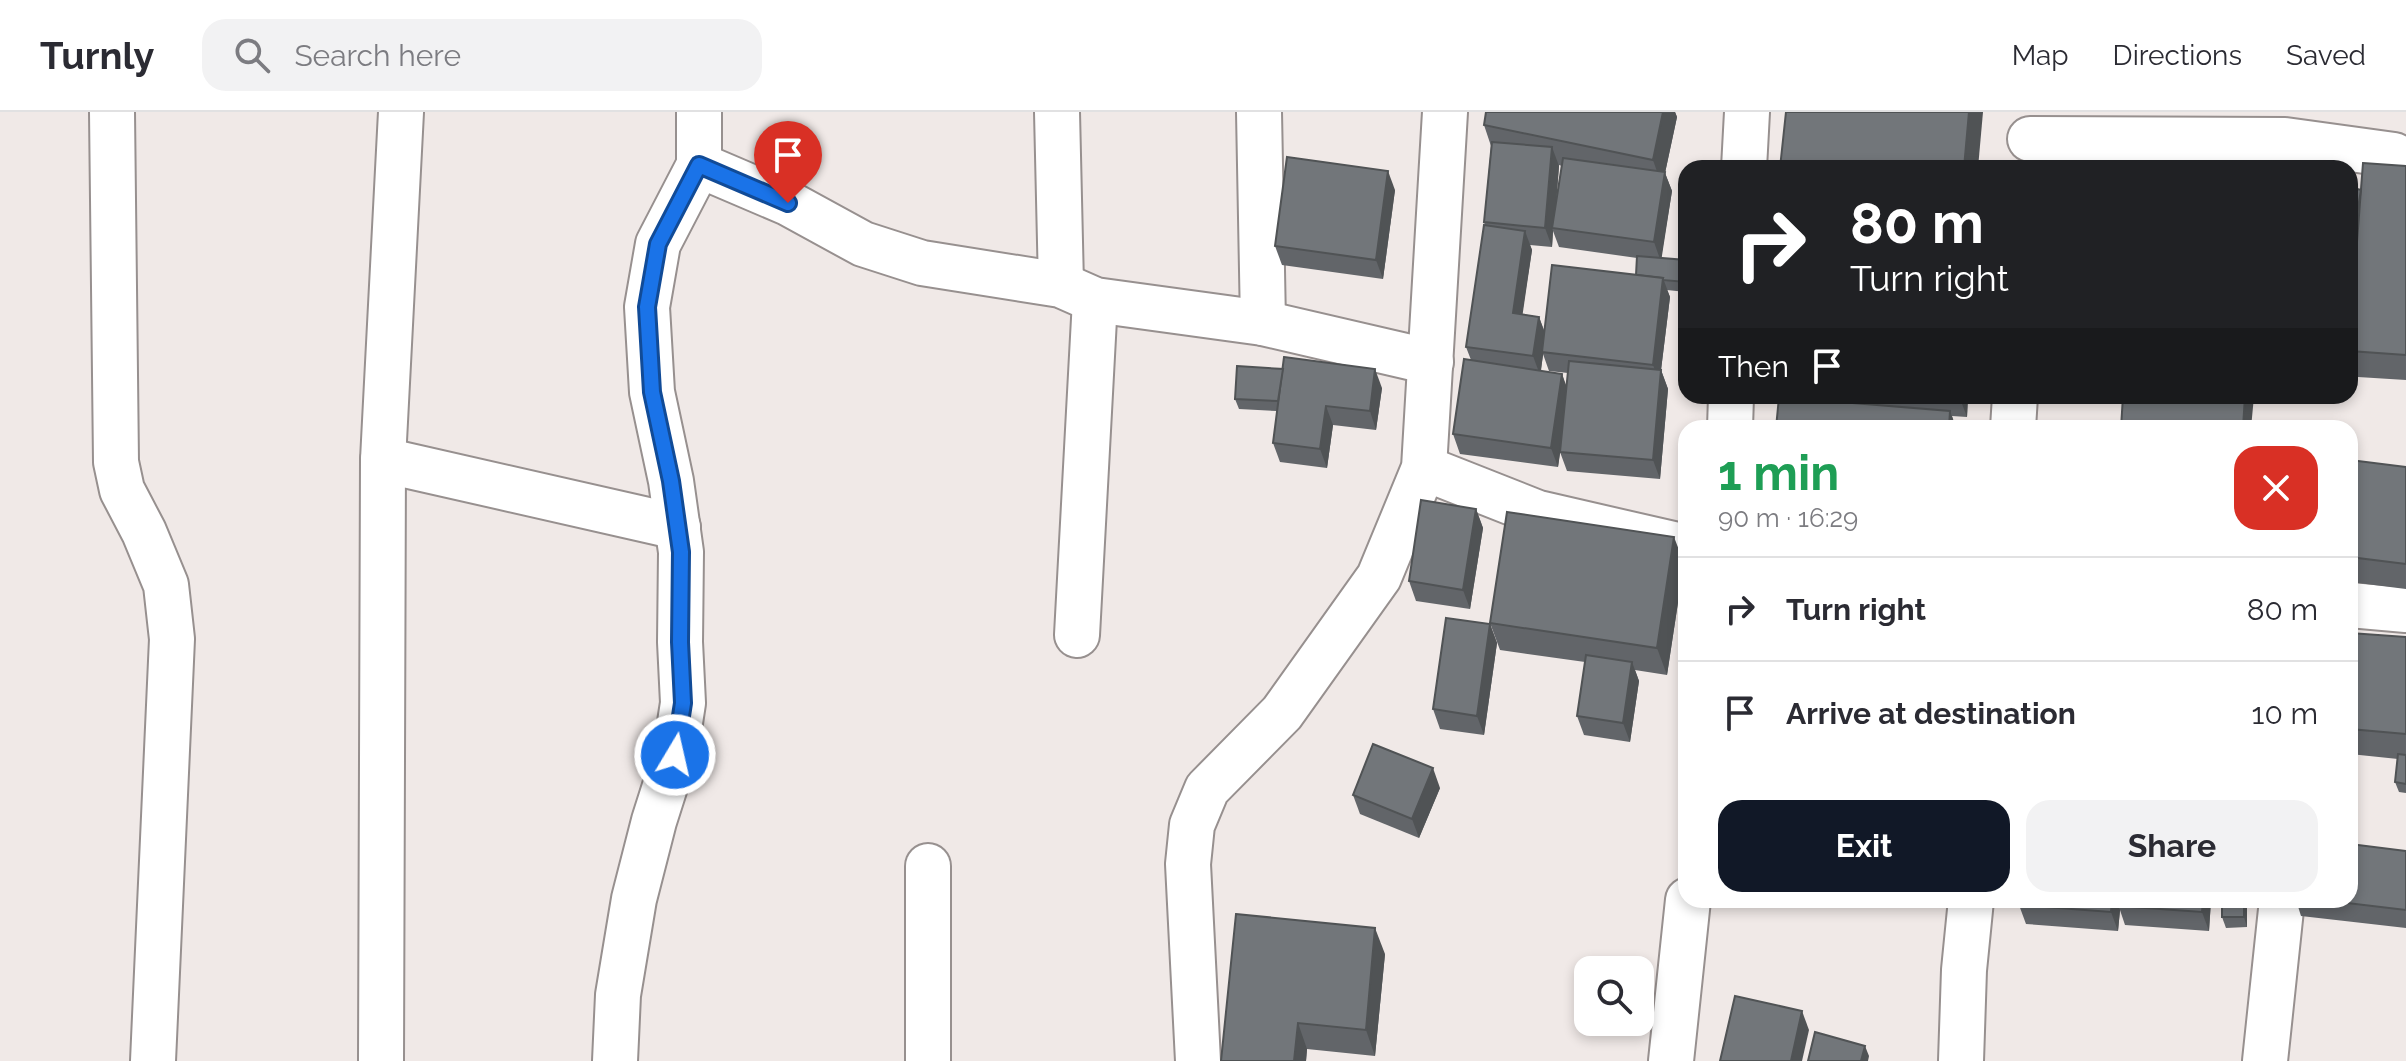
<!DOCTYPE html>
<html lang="en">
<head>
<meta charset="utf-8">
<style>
  :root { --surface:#fff; --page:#f2f2f3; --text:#2b2b33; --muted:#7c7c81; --line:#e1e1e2; --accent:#111827 }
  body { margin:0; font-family:Raleway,sans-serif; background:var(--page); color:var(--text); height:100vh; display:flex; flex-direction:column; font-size:30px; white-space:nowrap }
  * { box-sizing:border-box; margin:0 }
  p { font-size:26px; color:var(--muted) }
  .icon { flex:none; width:44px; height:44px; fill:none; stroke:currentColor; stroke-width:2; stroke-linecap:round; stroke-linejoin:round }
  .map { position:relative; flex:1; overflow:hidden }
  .panel { position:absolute; left:1678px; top:308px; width:680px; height:488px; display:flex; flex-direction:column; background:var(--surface); border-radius:24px; box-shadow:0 4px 12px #0003 }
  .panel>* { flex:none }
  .guide { position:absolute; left:1678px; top:48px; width:680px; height:244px; border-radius:24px; box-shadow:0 4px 12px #0003; background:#202124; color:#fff; overflow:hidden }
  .buttons { position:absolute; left:1574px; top:844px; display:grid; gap:16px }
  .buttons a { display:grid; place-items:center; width:80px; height:80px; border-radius:16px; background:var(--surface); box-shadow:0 4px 12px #0003; font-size:40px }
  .pin { position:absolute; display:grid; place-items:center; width:68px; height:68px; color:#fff; margin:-82px -34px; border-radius:50% 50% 50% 0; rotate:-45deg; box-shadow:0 0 8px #0007 }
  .pin .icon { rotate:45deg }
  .me { position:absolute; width:88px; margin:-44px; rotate:9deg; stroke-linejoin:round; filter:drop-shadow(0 0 6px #0008) }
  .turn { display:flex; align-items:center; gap:28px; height:168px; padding:0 40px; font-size:36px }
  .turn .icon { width:104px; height:104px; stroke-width:2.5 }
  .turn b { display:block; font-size:56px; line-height:68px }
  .then { display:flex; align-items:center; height:76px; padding:0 40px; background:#0003; gap:16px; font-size:30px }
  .round { display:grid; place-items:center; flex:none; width:84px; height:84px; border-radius:24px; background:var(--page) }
  .headline { display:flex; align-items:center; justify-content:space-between; height:136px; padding:0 40px }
  h1 { font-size:48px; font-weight:700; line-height:60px; color:#1e9e55 }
  .button { display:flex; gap:16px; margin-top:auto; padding:16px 40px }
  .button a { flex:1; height:92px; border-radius:24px; background:var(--accent); color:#fff; font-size:32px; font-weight:700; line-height:92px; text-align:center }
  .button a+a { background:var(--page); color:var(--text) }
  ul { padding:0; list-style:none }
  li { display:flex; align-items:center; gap:24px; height:104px; padding:0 40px; border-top:2px solid var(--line) }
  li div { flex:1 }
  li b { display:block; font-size:30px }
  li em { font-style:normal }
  header { display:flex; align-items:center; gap:48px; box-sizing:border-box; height:112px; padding:0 40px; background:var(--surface); border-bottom:2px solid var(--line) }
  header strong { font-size:38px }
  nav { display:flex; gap:44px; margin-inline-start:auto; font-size:28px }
  .search { width:560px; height:72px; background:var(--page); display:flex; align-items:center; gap:20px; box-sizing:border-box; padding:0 28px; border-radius:24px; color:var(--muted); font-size:30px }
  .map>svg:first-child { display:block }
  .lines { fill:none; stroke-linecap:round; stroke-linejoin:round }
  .street-casing { stroke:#97908f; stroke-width:48 }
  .street { stroke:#fff; stroke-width:44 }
  .wall { fill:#626569; fill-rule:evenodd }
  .shaded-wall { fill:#505355 }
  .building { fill:#72767a; stroke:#505355; stroke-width:2 }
  .route-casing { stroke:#114b97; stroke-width:20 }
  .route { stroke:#1a73e8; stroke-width:14 }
</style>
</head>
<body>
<header>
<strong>Turnly</strong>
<div class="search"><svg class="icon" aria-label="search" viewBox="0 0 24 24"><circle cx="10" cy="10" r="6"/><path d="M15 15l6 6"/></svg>Search here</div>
<nav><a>Map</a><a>Directions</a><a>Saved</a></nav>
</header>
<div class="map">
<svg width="2406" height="949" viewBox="0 0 2406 949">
  <rect width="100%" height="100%" fill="#f0e9e7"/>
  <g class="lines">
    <g class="street-casing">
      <g id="street">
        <path d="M112,0L116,350L122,378L144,420L166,473L172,527L153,949"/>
        <path d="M699,0V53L788,91L863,132L922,151L1061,173L1095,188L1263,211L1431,250"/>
        <path d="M1057,0L1061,173"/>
        <path d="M1259,0L1263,211"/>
        <path d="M2030,27L2285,28L2394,43L2406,52"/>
        <path d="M1744,56L1747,0"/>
        <path d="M1730,316L1731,284"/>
        <path d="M2013,316L2015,284"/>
        <path d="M383,348L678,415"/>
        <path d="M1424,356L1538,401L1686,435"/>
        <path d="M2350,493L2406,498"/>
        <path d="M1077,523L1095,188"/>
        <path d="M928,754V949"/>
        <path d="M381,949L383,348L401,0"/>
        <path d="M615,949L618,883L634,787L654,709L675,643L683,591L680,530L681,440L671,369L652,280L647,195L658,132L699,53"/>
        <path d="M1198,949L1188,752L1192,713L1207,677L1282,601L1379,465L1424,356L1445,0"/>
        <path d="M1671,949L1688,788"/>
        <path d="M1961,949L1964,858L1971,788"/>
        <path d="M2265,949L2282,788"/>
      </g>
    </g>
    <use href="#street" class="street"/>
  </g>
  <g class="wall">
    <path d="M1486,0H1675L1677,5L1665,61L1672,79L1661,146L1686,148V180L1667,178L1670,185L1661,258L1668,277L1660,367L1567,359L1560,340L1558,355L1460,342L1453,322L1471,248L1466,235L1485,114L1484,110L1491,34L1484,13ZM1559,53L1562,54L1556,93L1559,54ZM1553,119L1559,135L1637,146L1636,163L1545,221L1539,205L1522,202L1532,138L1530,133L1552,135ZM1543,242L1549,259L1568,261L1566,275L1562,262L1541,259Z"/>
    <path d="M2406,54V268L2358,265L2350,242V122L2357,133L2359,111L2350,109V75L2361,78Z"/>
    <path d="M1395,78L1383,167L1282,153L1275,134Z"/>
    <path d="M1382,276L1376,318L1333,313L1327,356L1280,350L1273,331L1277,299L1239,297L1235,287Z"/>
    <path d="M1870,284H1968L1967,305L1952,304L1956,316H1776L1873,293Z"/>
    <path d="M2350,348L2406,355V477L2350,470Z"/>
    <path d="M1476,397L1483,416L1470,497L1416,489L1409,469Z"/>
    <path d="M1684,451L1667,563L1635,558L1639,569L1630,630L1584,623L1577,604L1585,550L1500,538L1490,511Z"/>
    <path d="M1490,512L1497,531L1484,623L1440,617L1433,597Z"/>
    <path d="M2406,525V681L2399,680L2395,670L2398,647L2350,642V617Z"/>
    <path d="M1440,676L1419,726L1360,702L1353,683Z"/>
    <path d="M2406,739V816L2301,804L2296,788H2350Z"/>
    <path d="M2211,788L2209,819L2125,813L2120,798L2118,819L2026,812L2019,793Z"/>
    <path d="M2247,788V815L2226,816L2222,805Z"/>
    <path d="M1385,842L1375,944L1307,937L1306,949H1221Z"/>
  </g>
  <g class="shaded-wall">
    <path d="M1663,0H1675L1677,5L1665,61L1672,79L1661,150L1654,130L1662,74L1653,48Z"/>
    <path d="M1969,0H1983L1978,56H1964Z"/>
    <path d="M1552,35L1559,54L1554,116H1552L1553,119L1552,135L1545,116Z"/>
    <path d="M1388,59L1395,78L1383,167L1376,148Z"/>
    <path d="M1525,119L1532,138L1520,220L1513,201Z"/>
    <path d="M2353,123L2360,142L2350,229V151Z"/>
    <path d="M1663,166L1670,185L1661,258L1668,277L1660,367L1653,348L1660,272L1653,253Z"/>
    <path d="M1539,205L1546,224L1540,263L1533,244Z"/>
    <path d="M1375,257L1382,276L1376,318L1370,299Z"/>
    <path d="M1562,262L1569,281L1558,355L1551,336Z"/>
    <path d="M1959,284H1968L1967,305Z"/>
    <path d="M2245,284H2254L2251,316H2243Z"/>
    <path d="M1326,294L1333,313L1327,356L1320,337Z"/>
    <path d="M1950,299L1956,316H1949Z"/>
    <path d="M1476,397L1483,416L1470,497L1463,478Z"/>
    <path d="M1674,425L1684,451L1667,563L1657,536Z"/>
    <path d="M1490,512L1497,531L1484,623L1477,604Z"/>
    <path d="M1632,550L1639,569L1630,630L1623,611Z"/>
    <path d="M1433,656L1440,676L1419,726L1412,707Z"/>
    <path d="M2112,788H2121L2118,794L2120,798L2118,819L2111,800Z"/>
    <path d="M2203,788H2211L2209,819L2202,800Z"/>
    <path d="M2244,788H2247V815L2244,805Z"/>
    <path d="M1375,816L1385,842L1375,944L1366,918Z"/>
    <path d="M1802,899L1809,918L1802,949H1791Z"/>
    <path d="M1298,911L1307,937L1306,949H1294Z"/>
    <path d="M1865,934L1869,944L1868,949H1861Z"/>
  </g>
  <g class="building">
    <path d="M1486,0H1663L1653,48L1484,13Z"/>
    <path d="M1786,0H1969L1964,56H1780Z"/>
    <path d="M1492,30L1552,35L1545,116L1484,110Z"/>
    <path d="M1287,45L1388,59L1376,148L1275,134Z"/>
    <path d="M1563,46L1665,60L1654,130L1552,116Z"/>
    <path d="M2363,51L2406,54V243L2350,239V221Z"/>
    <path d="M2350,75L2361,78L2357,102L2350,100Z"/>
    <path d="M1484,113L1525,119L1513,201L1539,205L1533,244L1466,235Z"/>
    <path d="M2350,122L2353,123L2350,151Z"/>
    <path d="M1637,144L1686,148V170L1662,168L1663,166L1636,163Z"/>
    <path d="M1552,153L1663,166L1653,253L1542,240Z"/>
    <path d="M1284,245L1375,257L1370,299L1326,294L1320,337L1273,331Z"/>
    <path d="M1464,247L1562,262L1551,336L1453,322Z"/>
    <path d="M1569,249L1661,258L1653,348L1560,340Z"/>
    <path d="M1237,254L1283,257L1278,289L1235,287Z"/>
    <path d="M2123,284H2245L2243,316H2121Z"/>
    <path d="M1779,285L1950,299L1949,316H1776Z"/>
    <path d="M2350,348L2406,355V452L2350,445Z"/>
    <path d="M1421,388L1476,397L1463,478L1409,469Z"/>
    <path d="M1507,400L1674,425L1657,536L1490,511Z"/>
    <path d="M1446,506L1490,512L1477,604L1433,597Z"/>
    <path d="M2350,521L2406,525V622L2350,617Z"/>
    <path d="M1586,543L1632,550L1623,611L1577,604Z"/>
    <path d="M1373,632L1433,656L1412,707L1353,683Z"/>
    <path d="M2398,642L2406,643V672L2395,670Z"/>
    <path d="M2350,732L2406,739V798L2322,788H2350Z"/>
    <path d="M2019,788H2112L2111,800L2019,793Z"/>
    <path d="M2119,788H2203L2202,800L2118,794Z"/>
    <rect x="2222" y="788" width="22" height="17"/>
    <path d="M1236,802L1375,816L1366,918L1298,911L1294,949H1221Z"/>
    <path d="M1735,884L1802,899L1791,949H1720Z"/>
    <path d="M1815,920L1865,934L1861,949H1808Z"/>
  </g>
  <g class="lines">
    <g class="route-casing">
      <path id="route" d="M675,643L683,591L680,530L681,440L671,369L652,280L647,195L658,132L699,53L788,91"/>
    </g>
    <use href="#route" class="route"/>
  </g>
</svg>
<div class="buttons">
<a><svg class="icon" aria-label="search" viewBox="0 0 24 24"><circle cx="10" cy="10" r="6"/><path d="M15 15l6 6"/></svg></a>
</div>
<div class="pin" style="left:788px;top:91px;background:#d93025"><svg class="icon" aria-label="arrive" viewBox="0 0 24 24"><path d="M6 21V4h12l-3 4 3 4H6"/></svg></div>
<svg class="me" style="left:675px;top:643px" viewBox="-20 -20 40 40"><circle r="17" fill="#1a73e8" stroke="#fff" stroke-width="3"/><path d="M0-11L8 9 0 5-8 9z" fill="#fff"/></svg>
<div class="guide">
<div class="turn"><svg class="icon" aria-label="right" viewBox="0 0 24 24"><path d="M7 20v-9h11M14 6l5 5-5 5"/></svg><div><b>80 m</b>Turn right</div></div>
<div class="then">Then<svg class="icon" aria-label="arrive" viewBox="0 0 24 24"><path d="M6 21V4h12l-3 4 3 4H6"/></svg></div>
</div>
<section class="panel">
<div class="headline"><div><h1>1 min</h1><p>90 m · 16:29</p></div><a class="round" style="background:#d93025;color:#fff"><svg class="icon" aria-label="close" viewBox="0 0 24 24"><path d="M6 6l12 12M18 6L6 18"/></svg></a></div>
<ul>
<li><svg class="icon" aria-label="right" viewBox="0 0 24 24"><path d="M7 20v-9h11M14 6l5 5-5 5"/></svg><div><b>Turn right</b></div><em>80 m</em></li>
<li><svg class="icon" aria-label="arrive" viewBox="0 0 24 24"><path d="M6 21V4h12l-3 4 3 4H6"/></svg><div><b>Arrive at destination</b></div><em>10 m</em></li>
</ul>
<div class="button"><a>Exit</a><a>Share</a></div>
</section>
</div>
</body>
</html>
